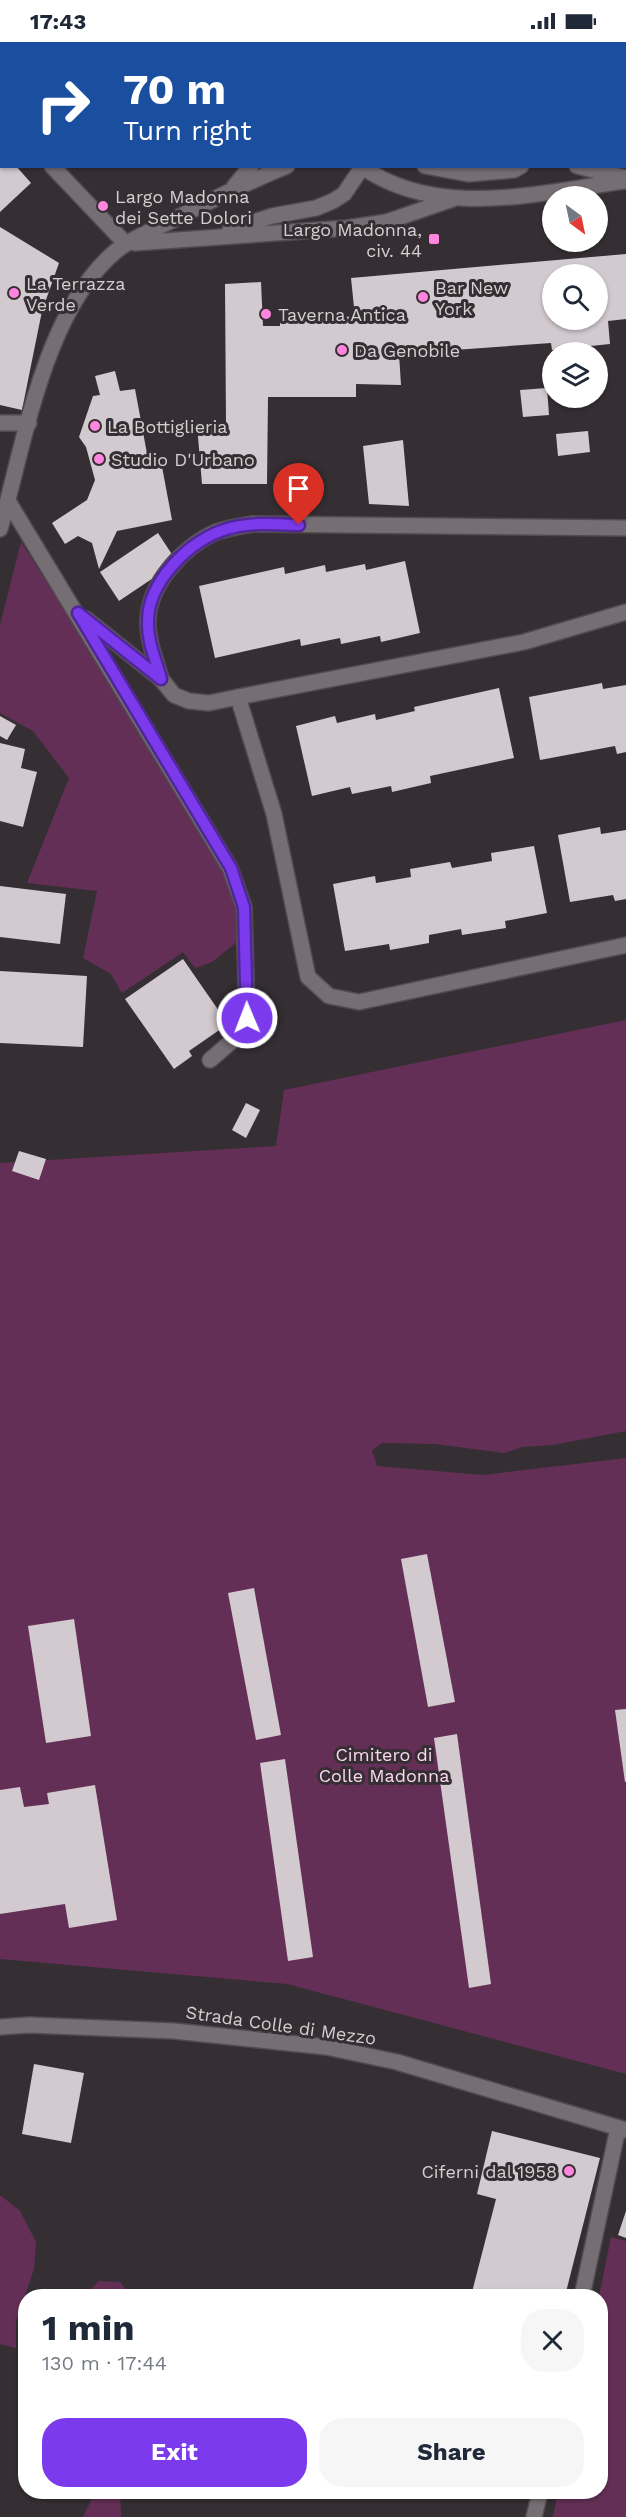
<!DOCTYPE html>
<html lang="en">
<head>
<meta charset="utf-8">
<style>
  :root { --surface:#fff; --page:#f6f6f7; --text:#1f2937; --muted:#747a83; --accent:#7c3aed }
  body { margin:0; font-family:"Work Sans",sans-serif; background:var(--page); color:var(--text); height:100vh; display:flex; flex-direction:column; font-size:22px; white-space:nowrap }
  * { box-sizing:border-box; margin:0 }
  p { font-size:20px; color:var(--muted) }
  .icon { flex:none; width:33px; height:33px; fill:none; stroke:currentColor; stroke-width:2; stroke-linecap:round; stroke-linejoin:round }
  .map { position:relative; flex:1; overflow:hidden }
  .panel { position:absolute; left:18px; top:2247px; width:590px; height:210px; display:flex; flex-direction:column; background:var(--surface); border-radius:24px; box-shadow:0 2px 4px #0004 }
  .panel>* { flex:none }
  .top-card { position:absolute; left:0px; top:0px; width:627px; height:126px; box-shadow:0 2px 4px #0004; background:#1a4fa0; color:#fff; overflow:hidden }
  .needle { width:39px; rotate:147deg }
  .controls { position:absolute; left:542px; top:144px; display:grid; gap:12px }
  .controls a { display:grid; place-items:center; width:66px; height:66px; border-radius:50%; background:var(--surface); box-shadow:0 2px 4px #0004; font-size:30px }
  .pin { position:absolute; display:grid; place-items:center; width:51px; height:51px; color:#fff; margin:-62px -26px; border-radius:50% 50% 50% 0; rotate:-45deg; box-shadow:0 0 6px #0007 }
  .pin .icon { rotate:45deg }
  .me { position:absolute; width:66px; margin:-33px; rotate:359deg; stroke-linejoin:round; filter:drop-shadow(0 0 4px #0008) }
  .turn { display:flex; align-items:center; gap:21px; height:126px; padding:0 24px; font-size:27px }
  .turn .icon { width:78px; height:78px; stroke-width:2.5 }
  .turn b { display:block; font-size:42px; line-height:51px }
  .round { display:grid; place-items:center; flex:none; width:63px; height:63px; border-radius:24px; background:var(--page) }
  .summary { display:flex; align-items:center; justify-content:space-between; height:102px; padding:0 24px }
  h1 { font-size:36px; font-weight:700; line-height:45px }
  .cta { display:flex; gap:12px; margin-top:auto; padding:12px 24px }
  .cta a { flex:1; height:69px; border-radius:24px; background:var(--accent); color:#fff; font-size:24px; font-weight:700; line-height:69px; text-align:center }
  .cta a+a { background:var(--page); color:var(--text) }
  .status { display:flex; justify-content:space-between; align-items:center; height:42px; padding:0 30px; background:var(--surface); direction:ltr }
  .status svg { height:16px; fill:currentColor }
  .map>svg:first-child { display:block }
  .green { fill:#642f56 }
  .building { fill:#d2cacf; fill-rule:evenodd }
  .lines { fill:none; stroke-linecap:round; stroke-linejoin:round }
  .minor-casing { stroke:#504b4e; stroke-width:18 }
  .minor { stroke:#756e73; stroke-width:15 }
  .route-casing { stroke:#51269a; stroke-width:15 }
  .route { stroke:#7c3aed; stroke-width:10 }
  .poi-dot { fill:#ff85de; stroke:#352f33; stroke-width:2 }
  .labels { text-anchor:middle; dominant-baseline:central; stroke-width:6; stroke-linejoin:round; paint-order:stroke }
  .poi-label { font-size:18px; fill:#d4d0d2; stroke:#352f33; text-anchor:start }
  .park-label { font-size:18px; fill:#fbd6ef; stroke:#352f33 }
  .street-label { font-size:18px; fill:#d4d0d2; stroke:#352f33 }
</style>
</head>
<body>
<div class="status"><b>17:43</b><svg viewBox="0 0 49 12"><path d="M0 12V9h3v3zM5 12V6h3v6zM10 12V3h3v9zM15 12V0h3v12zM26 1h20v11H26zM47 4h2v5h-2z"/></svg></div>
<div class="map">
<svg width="626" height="2475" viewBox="0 0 626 2475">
  <rect width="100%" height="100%" fill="#352f33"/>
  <g class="green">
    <path d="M21,500L210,795C229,832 244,856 238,899L212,920L195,926L183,910L122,951L111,932L83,916L97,849L27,841L69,736L33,689L0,671V583Z"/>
    <path d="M626,978V1389L553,1403L522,1405L504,1411L435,1402L382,1401L372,1408L377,1424L483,1433L626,1416V2032L287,1942L0,1917V1121L276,1104L284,1048Z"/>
    <path d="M0,2153L20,2169L36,2200L34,2227L16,2280V2306L0,2302Z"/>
    <path d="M611,2195L626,2199V2475H553L558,2450H600L599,2254Z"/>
    <path d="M99,2239L120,2240L131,2254H84Z"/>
    <path d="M95,2450H120L121,2475H83Z"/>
  </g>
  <g class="building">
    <path d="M0,124H16L31,141L0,170Z"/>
    <path d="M0,185L59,221L42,269L22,368L0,363Z"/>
    <path d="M626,212V277L608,279L610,302L552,308L551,301L399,312L401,343L356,342V355H268L267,442H202L197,383L226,382L225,242L261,240L263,284H280V272L355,275L351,236ZM552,232H597V278H552Z"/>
    <path d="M115,329L120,349L135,347L148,417L160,414L172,478L117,489L99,527L92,501L78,494L65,502L52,481L87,458L95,438L86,405L79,395L93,354L100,353L95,334Z"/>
    <path d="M547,346L549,373L523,375L520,348Z"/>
    <path d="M588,389L590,410L558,414L556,392Z"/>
    <path d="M403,398L409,464L369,462L363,404Z"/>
    <path d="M158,491L177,520L119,559L100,530Z"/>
    <path d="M405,519L420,591L381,600L380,594L341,602L340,596L301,604L300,597L215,616L199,544L284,525L285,532L325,523L326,530L365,522L366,528Z"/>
    <path d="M602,641L603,647L626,643V710L617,712L615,704L540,718L529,655Z"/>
    <path d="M499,646L514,716L430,734L431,741L392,750L391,744L352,752L350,745L312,754L296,684L335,674L337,681L375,672L376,678L415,669L414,665Z"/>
    <path d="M0,674L16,683L7,698L0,694Z"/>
    <path d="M0,701L25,707L21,726L37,730L23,785L0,779Z"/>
    <path d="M600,785L601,792L626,788V857L615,859L613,853L570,860L558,793Z"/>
    <path d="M534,804L547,871L505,879L506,886L462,893L461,887L429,893V901L390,908L389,902L345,909L333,842L375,834L376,841L411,835L410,827L450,820L452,826L492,819L491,811Z"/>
    <path d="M0,844L66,852L60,902L0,895Z"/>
    <path d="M183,917L228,982L189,1009L192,1014L174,1027L125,957Z"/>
    <path d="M0,929L87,934L83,1005L0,1001Z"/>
    <path d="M246,1061L260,1068L246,1096L232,1088Z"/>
    <path d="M19,1109L46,1117L39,1138L12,1129Z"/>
    <path d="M427,1512L455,1660L428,1665L401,1517Z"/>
    <path d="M254,1546L281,1693L256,1698L228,1551Z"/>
    <path d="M74,1577L91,1694L46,1701L28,1584Z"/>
    <path d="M626,1667V1740H625L615,1668Z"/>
    <path d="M457,1692L491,1942L469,1946L434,1696Z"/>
    <path d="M285,1717L313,1915L288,1919L260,1721Z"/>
    <path d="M95,1743L117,1878L69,1886L65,1862L0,1872V1748L20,1745L24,1765L49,1762L47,1751Z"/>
    <path d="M34,2022L84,2031L71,2101L22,2092Z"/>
    <path d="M492,2089L600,2116L565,2254H471L496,2157L477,2152Z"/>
    <path d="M626,2169V2196L618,2193Z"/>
  </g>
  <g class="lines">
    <g class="minor-casing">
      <g id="minor">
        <path d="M286,0L287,2"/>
        <path d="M0,70L2,72"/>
        <path d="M52,124L126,202"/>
        <path d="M361,124C438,179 540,150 626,139"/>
        <path d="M425,124L468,132L514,128L521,124"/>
        <path d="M577,124L626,136"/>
        <path d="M234,145L251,124"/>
        <path d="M230,188L272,174L316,166L333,159L344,152L363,124"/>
        <path d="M135,201L347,186L386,180L453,157"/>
        <path d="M0,381H29"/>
        <path d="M8,459L230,826L244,865L247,976L232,999L210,1018"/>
        <path d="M0,487C25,400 44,269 116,209C132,196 153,188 171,179C210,159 247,140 287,124"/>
        <path d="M626,570L524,600L238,655L274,772L308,935L329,954L359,960L626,903"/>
        <path d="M86,577L161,637L174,653L189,659L209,661L238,655"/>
        <path d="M161,637C156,618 147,598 148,578C149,542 184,504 216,490C228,486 240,484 253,482L626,486"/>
        <path d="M0,1985L29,1983L174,1989L326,2005L397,2020L626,2088"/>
        <path d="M582,2254L618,2086"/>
        <path d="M534,2475L540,2450"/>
      </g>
    </g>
    <use href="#minor" class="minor"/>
  </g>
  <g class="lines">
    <g class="route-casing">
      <path id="route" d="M247,976L244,865L231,826L78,571L161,637C156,618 147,599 148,579C148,540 190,497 227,487C250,480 275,482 299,483"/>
    </g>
    <use href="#route" class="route"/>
  </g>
  <g class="poi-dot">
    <circle cx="103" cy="164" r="6"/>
    <rect x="428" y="191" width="12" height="12" rx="3"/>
    <circle cx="14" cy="251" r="6"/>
    <circle cx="423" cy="255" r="6"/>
    <circle cx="266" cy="272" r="6"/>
    <circle cx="342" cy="308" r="6"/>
    <circle cx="95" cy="384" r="6"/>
    <circle cx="99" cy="417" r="6"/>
    <circle cx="569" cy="2129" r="6"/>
  </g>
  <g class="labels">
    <g class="poi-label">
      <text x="115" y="154">Largo Madonna<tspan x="115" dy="21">dei Sette Dolori</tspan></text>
      <text x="422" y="187" text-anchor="end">Largo Madonna,<tspan x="422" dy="21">civ. 44</tspan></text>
      <text x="26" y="241">La Terrazza<tspan x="26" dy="21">Verde</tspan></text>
      <text x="435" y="245">Bar New<tspan x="435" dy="21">York</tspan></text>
      <text x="278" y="272">Taverna Antica</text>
      <text x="354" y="308">Da Genobile</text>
      <text x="107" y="384">La Bottiglieria</text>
      <text x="111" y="417">Studio D'Urbano</text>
      <text x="557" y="2129" text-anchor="end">Ciferni dal 1958</text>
    </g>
    <g class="park-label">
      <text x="384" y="1712">Cimitero di<tspan x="384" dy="21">Colle Madonna</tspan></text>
    </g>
    <g class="street-label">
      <text transform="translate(281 1983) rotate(8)">Strada Colle di Mezzo</text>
    </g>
  </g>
</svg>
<div class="controls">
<a><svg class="needle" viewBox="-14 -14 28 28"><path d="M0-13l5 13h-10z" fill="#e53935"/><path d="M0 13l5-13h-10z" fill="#747a83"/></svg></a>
<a><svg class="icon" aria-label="search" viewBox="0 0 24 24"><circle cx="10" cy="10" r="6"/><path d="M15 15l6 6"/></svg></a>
<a><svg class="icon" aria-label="layers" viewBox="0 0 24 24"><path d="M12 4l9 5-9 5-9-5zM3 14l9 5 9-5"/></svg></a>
</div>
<div class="pin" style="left:299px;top:483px;background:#d93025"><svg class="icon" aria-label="arrive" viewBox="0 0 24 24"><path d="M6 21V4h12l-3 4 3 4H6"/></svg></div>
<svg class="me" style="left:247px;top:976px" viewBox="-20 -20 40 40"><circle r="17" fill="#7c3aed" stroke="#fff" stroke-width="3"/><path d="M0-11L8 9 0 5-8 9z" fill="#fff"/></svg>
<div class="top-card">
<div class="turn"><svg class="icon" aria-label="right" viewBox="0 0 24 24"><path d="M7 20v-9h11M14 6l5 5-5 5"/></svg><div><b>70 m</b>Turn right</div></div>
</div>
<section class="panel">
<div class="summary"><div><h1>1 min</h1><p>130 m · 17:44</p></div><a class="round"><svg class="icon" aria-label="close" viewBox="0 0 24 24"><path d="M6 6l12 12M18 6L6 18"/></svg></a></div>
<div class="cta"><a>Exit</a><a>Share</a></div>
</section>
</div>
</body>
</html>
